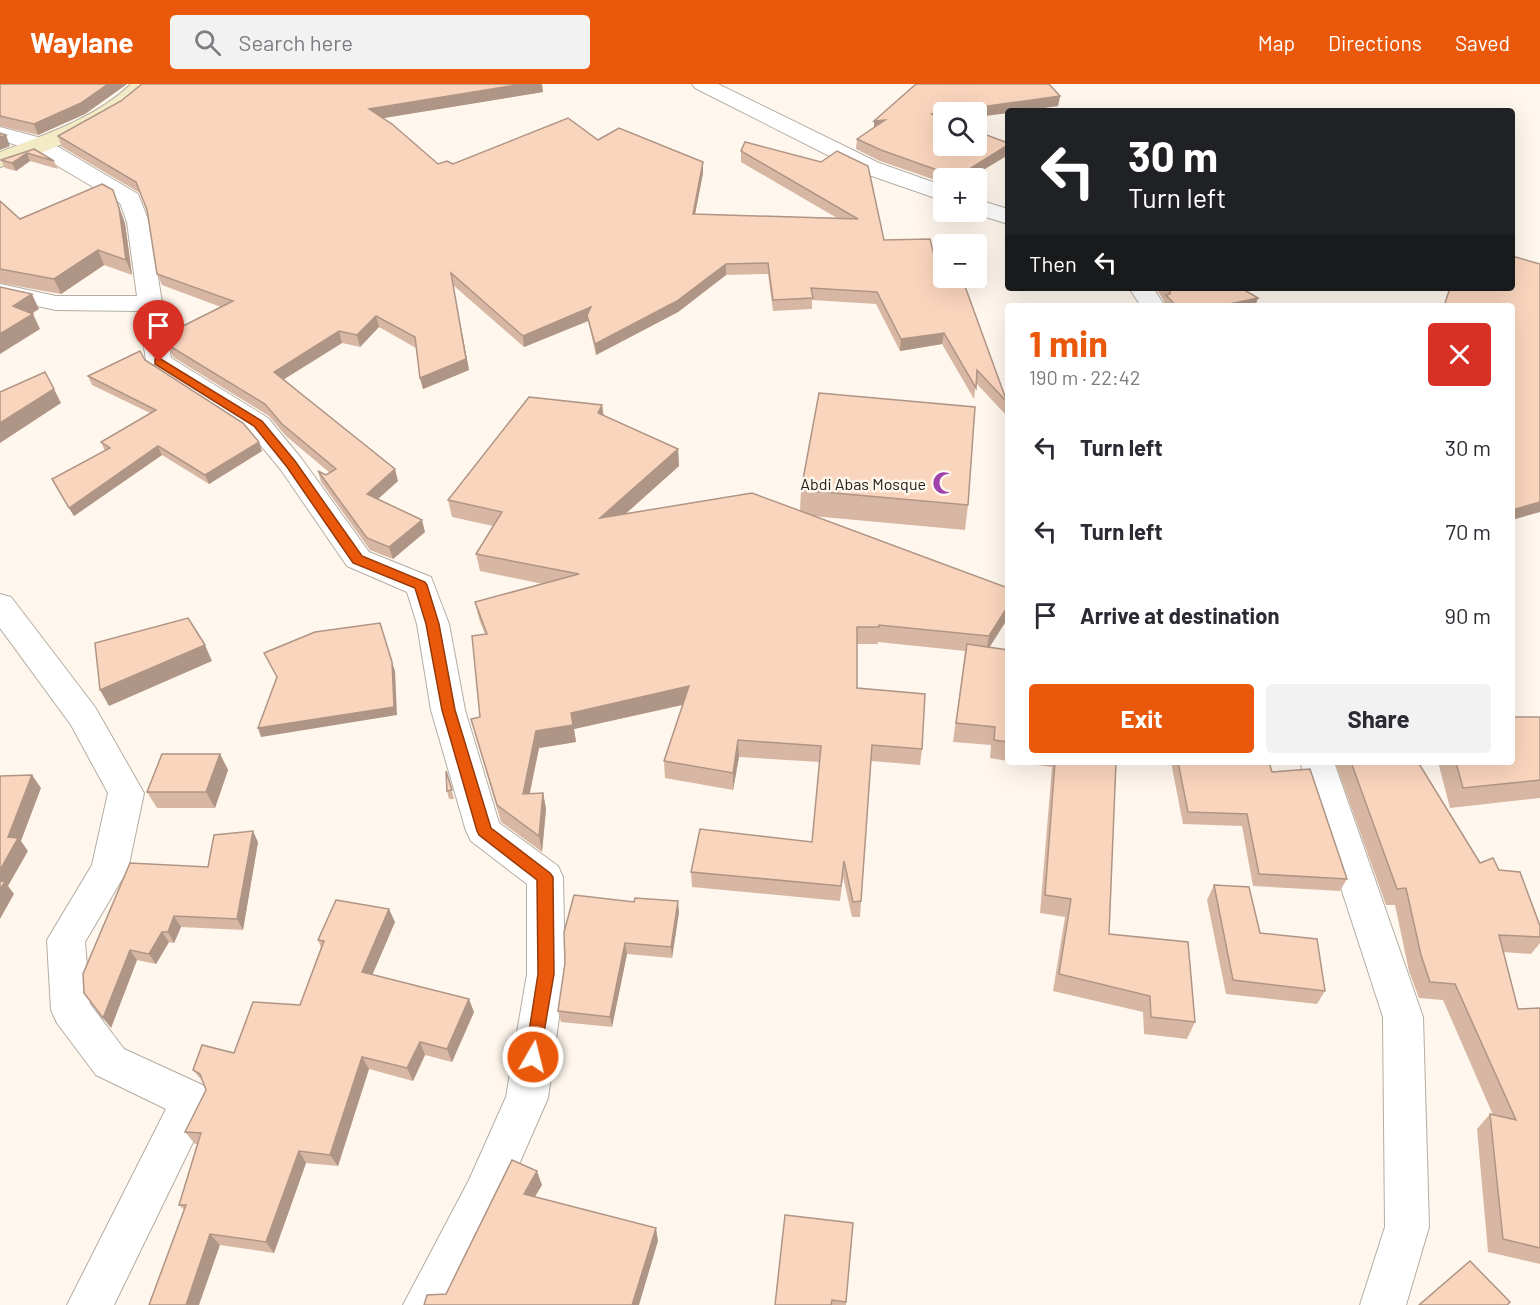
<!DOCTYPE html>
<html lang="en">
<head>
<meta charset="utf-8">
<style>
  :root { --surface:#fff; --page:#f2f2f3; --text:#2b2b33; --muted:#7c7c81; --accent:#ea580c }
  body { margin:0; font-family:Barlow,sans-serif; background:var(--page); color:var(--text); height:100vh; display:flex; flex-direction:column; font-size:22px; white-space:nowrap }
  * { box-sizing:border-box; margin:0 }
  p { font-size:20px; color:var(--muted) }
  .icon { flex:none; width:33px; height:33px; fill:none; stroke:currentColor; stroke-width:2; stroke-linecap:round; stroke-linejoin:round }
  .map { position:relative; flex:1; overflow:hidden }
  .sheet { position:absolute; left:1005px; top:219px; width:510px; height:462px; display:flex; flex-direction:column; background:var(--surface); border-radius:6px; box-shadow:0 6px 24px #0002 }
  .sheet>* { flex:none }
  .top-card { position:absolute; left:1005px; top:24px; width:510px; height:183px; border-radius:6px; box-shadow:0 6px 24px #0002; background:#202124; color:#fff; overflow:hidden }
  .controls { position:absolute; left:933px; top:18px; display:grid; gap:12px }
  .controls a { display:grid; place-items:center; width:54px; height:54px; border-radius:6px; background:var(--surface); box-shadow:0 6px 24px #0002; font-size:30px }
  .pin { position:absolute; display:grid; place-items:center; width:51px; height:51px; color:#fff; margin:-62px -26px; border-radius:50% 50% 50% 0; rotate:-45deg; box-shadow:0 0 6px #0007 }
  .pin .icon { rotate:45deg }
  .me { position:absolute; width:66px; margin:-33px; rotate:8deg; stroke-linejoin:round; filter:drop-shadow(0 0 4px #0008) }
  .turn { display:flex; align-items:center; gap:21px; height:126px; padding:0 24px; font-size:27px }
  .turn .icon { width:78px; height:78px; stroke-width:2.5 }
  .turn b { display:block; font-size:42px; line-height:51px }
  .then { display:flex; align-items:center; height:57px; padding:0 24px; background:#0003; gap:12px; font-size:22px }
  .round { display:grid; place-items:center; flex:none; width:63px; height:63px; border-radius:6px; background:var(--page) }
  .summary { display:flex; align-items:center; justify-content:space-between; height:102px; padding:0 24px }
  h1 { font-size:36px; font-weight:700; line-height:45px; color:var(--accent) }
  .cta { display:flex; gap:12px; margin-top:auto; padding:12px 24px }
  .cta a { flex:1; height:69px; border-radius:6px; background:var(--accent); color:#fff; font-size:24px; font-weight:700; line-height:69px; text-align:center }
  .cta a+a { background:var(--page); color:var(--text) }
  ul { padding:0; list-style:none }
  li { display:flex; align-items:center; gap:18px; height:84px; padding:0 24px }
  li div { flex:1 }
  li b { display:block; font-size:22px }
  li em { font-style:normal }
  header { display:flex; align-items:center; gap:36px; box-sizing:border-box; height:84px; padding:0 30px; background:var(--accent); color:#fff }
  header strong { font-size:28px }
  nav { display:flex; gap:33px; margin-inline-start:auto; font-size:21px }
  .search { width:420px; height:54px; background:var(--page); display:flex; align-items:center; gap:15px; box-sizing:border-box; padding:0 21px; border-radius:6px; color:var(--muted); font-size:22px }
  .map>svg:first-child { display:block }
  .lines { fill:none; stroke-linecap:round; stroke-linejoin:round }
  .minor-casing { stroke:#b4ada3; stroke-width:2 }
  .secondary-casing { stroke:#b4ada3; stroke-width:2 }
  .minor { fill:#fff; fill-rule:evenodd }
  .secondary { fill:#f2ebc5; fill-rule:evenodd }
  .wall { fill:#d7b7a3 }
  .shaded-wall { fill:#af9585 }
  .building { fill:#fad5be; stroke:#af9585; stroke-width:1.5 }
  .route { fill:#ea580c; stroke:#983908; stroke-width:1.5 }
  .labels { text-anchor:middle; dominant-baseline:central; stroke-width:5; stroke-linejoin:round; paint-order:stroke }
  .poi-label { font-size:16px; fill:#24211e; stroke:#fff7ed; text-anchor:end }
</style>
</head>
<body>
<header>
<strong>Waylane</strong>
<div class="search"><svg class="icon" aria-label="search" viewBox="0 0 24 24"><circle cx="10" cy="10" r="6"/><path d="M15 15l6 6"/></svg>Search here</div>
<nav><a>Map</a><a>Directions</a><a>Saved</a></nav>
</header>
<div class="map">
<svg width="1540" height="1221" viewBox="0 0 1540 1221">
  <rect width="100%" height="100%" fill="#fff7ed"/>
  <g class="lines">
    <g class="minor-casing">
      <g id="minor">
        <path d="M692,0H718L879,79L944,102V117L863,89L695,4Z"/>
        <path d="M0,43L45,55L138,110L149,138L171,274L268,334L301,374L369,468L431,493L449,540L465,626L499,739L558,782L563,793L565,890L548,1014L499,1126L451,1221H403L469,1096L506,1013L527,890V800L471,757L466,747L431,626L417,540L407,508L347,482L281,386L248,346L150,283L146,277L139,227L56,226L0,214V200L56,212H137L127,138L120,119L29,65L0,56Z"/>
        <path d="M976,115L1008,125V140L970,128H976Z"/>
        <path d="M1129,204H1153L1165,222H1141Z"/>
        <path d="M0,510L11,513L95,623L144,709L128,785L85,858L90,920L124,965L207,1003L213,1017L114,1221H67L166,1025L96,991L57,939L51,926L47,856L92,781L108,709L71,641L0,544Z"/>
        <path d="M1300,678H1334L1423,933L1429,1143L1406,1221H1360L1385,1143L1383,933Z"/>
      </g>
    </g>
    <g class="secondary-casing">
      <path id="secondary" d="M131,0H152C129,34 40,73 0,83V68C44,51 96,34 131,0Z"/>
    </g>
    <use href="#minor" class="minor"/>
    <use href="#secondary" class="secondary"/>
  </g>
  <g class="wall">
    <path d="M0,0H127L85,30L38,51L0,42Z"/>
    <path d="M916,0H1049L1060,12L1058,22L1021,27H1008V29L976,33V28H944V62H976V47L1008,59V71L970,94H944V99L880,77L856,65L857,55L874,43V37Z"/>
    <path d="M138,4L543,8L383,34L438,80H453L598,56L703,78V89L695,130L837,134L741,78V67L821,78L884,156L940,197L1007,318L1005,330L976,299L974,315L942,260L900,267L876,220L812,216V225L773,227L768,190L726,191L678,228L596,271L588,237L524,263L453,201L469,286L423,305L420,294L416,264L379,243L360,263L342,259L284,295L398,397L378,415L425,448L393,475L370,466L321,398L318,387L326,391L330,389L286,352L269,332L173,273L168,261L221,223L162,201L157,190L147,127L140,109L62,63L58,52L121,17Z"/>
    <path d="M34,65L54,77L58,85L30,77L16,87L5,84L1,76Z"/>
    <path d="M0,117L20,135L125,139L132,191L104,181L61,210L0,199Z"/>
    <path d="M1156,204H1241L1258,214L1255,222H1163L1164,217Z"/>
    <path d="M145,276L262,367L209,400L162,371L74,432L52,395L105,367L101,358L150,329L92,301L88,292Z"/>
    <path d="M602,321L604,332L678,365L679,382L626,429L800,427L801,406L968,421L965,446L812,432L1008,504L989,563L1008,566V677L990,674L991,661L953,658L965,567L878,558V560H857V604L922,665L920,681L871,677L860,833H852L843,793L840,817L692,803L691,788L812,758L820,678L739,673L733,706L665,694L664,677L683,621L574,645L576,658L539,664L530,709H543L546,725L542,768L501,738L471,635L480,633L485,550L479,535L475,518L543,500L480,487L476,470L493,442L452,433L448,416Z"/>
    <path d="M1540,633V714L1450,724L1438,678H1512Z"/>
    <path d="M220,670L228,686L215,724H157L147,708Z"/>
    <path d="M1015,678H1116L1109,850L1195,938L1187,955L1144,950L1143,928L1053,907L1065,833L1040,829L1052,683Z"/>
    <path d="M1171,678H1269L1272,688L1347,795L1340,807L1253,802L1242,742L1183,740Z"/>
    <path d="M1335,678H1418L1480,779L1499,786L1540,842V859L1531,870L1503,868L1518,925L1540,924V1180L1488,1168L1477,1045L1490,1030L1493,1031L1443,916L1419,914L1409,887L1395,821H1386Z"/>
    <path d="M446,687L454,715H449L447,707Z"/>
    <path d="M258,758L243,846L181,843L174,859L169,858L156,880L137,876L111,944L130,779L208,783Z"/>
    <path d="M1214,801L1260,849L1325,907L1317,920L1226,910L1207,816Z"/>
    <path d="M679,828L672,874L627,870L612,943L561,938L558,927L565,879Z"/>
    <path d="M395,838L372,891L474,928L452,978L425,971L413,997L369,985L338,1082L306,1079L274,1169L220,1161L179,1121L197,1060H195L185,1048L206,1006L204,999L193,986L234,969L300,921L321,863L318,856Z"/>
    <path d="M853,1139L846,1221H775Z"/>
  </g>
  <g class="shaded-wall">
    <path d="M108,0H127L85,30L38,51L34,40Z"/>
    <path d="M523,0H542L543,8L372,36L369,25Z"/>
    <path d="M1060,12L1058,22L1021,27H1008V29L976,33V28H944V38L931,30Z"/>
    <path d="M885,36L874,48V37Z"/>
    <path d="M6,51L10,62L0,66V53Z"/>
    <path d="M1008,61V71L970,94H955Z"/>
    <path d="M27,69L30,77L16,87L12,79Z"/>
    <path d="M703,78V89L693,141V130Z"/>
    <path d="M113,106L125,139L132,191L126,176Z"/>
    <path d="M98,166L104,181L61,210L54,195Z"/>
    <path d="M726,180V191L678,228L596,271L595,260Z"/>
    <path d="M453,201L469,286L423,305L420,294Z"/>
    <path d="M32,210L39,225L20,237L13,222Z"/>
    <path d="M1258,214L1255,222H1220Z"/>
    <path d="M591,223L587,231L588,237L524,263L523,252Z"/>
    <path d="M33,230L40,245L0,270V250Z"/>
    <path d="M376,232L379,243L360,263L357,251Z"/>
    <path d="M339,247L342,259L278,299L274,288Z"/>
    <path d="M944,249L942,260L900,267L901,255Z"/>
    <path d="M54,305L61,319L0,359V339Z"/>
    <path d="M602,321L604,338L598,329Z"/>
    <path d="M259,358L262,367L209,400L205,391Z"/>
    <path d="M158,362L162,371L74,432L69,424Z"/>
    <path d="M678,365L679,382L602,451L600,434Z"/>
    <path d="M395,385L398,397L370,422L367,410Z"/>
    <path d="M1540,418V428L1512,436V426Z"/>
    <path d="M422,436L425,448L393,475L389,463Z"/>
    <path d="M1008,522V534L986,569L989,552Z"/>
    <path d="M205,561L212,577L109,622L100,606Z"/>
    <path d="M392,578L395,587L397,631L261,653L258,644Z"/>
    <path d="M689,602L690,619L574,645L576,658L539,664L526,726L523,710L536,647L571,629Z"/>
    <path d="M738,656L739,673L733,706V689Z"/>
    <path d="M220,670L228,686L215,724L206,708Z"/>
    <path d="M32,691L41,704L21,757L28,767L8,802L14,810L0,835V786L8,753Z"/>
    <path d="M543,709L546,725L542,768L539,752Z"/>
    <path d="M253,747L258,758L243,846L237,835Z"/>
    <path d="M678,817L679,828L672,874L671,863Z"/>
    <path d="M389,825L395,838L368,901L362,888Z"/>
    <path d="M174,832L181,843L174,859L168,848Z"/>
    <path d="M162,848L169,858L156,880L149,870Z"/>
    <path d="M625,859L627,870L612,943L610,933Z"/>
    <path d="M130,866L137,876L111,944L103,934Z"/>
    <path d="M469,915L474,928L452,978L447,965Z"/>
    <path d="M420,958L425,971L413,997L407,984Z"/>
    <path d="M362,973L369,985L338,1082L330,1071Z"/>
    <path d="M299,1067L306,1079L274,1169L266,1158Z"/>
    <path d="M537,1087L542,1101L529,1123L524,1110Z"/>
    <path d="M656,1144L658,1157L639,1221H632Z"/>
    <path d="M210,1150L220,1161L199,1221H186Z"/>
  </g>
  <g class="building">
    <path d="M0,0H108L81,19L34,40L0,32Z"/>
    <path d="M142,0H523L369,25L392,40L438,80L447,77L453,80L568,34L598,56L619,44L703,78L693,130L858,135L741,67L745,58L821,78L837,67L868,82L884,156L930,155L940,197L953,194H962L1007,318L977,286L976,304L944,249L901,255L877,208L811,204L813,214L773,216L768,179L726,180L677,217L595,260L587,231L591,223L523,252L451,189L466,275L420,294L415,253L376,232L357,251L339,247L274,288L395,385L367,410L422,436L389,463L367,454L318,387L326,391L336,385L282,340L265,320L168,261L167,250L233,217L157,190L147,126L136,98L58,52L121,17Z"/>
    <path d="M916,0H1049L1060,12L931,30L944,34V62H976V47L1008,59V61L955,94H948L946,89L881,66L857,55L885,36L874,37Z"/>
    <path d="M0,49L6,51L0,53Z"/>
    <path d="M34,65L54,77L27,69L12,79L1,76Z"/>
    <path d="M102,100L113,106L119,124L126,176L98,166L54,195L0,185V117L20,135Z"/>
    <path d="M1512,172L1540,180V418L1512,426V222H1444L1450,204H1512Z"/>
    <path d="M0,203L32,210L13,222L33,230L0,250Z"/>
    <path d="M1168,204H1241L1258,214L1220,222H1176L1166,211L1170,210V207Z"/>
    <path d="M140,267L145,276L243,339L259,358L205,391L158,362L69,424L52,395L110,364L101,358L156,326L88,292Z"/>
    <path d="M45,288L54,305L0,339V308Z"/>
    <path d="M819,309L975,323L968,421L801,406Z"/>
    <path d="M529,313L602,321L598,329L678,365L600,434L752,409L1008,504V522L989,552L879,541V543H857V604L925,610L922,665L872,661L861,817L853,818L844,777L841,802L691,788L700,745L812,758L821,662L738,656L733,689L664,677L689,602L571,629L573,641L536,647L523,710L543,709L539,752L497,721L471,635L480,633L472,552L487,550L475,518L579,490L476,470L502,428L448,416Z"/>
    <path d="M188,534L205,561L100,606L95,559Z"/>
    <path d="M380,539L392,578L394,623L258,644L277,593L264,569L315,548Z"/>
    <path d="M967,560L1008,566V658L994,656L995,643L956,639Z"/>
    <path d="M1512,633H1540V696L1463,704L1456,678H1512Z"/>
    <path d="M162,670H220L206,708H147Z"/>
    <path d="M1055,678H1116L1109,850L1188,858L1195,938L1151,933L1150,912L1059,890L1071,815L1045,811Z"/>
    <path d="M1178,678H1269L1272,688L1310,685L1347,795L1259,790L1247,730L1188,728Z"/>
    <path d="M1351,678H1418L1480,779L1493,774L1499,786L1520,788L1540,842V853L1499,851L1518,925L1540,924V1164L1503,1155L1490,1030L1516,1036L1455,900L1430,898L1421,871L1406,804L1397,805Z"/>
    <path d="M446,687L452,706L447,707Z"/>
    <path d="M32,691L8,753L18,754L0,786V692Z"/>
    <path d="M253,747L237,835L174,832L168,848H162L149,870L130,866L103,934L84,909L83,890L130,779L208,783L214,751Z"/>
    <path d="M0,797L5,798L0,805Z"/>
    <path d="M1214,801L1249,803L1260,849L1317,855L1325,907L1233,896Z"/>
    <path d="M574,811L634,818L635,814L678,817L671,863L625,859L610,933L558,927L565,879L564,848Z"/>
    <path d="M336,816L389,825L362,888L469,915L447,965L420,958L407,984L362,973L330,1071L299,1067L266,1158L210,1150L186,1221H149L186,1121H179L201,1049L185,1048L206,1006L200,990L193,986L202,961L234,969L253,918L300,921L324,857L318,856Z"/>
    <path d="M512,1076L537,1087L524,1110L656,1144L632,1221H424L427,1211L446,1210Z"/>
    <path d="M785,1131L853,1139L846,1218L832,1216L831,1221H775Z"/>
    <path d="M1470,1177L1510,1218L1507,1221H1419Z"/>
  </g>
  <path class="route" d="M159,274L262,337L295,377L362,472L425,498L427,501L439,540L455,626L491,744L550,789L553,793L554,890L539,978L533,980L527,978L525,973L538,890L537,796L479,751L477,747L442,626L426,540L415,504L353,479L287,383L254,342L155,280V275Z"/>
  <defs>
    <g id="mosque-bare" transform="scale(1.8)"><path d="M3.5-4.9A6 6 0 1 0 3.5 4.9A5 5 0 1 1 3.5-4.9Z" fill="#9f42ab" stroke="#fff7ed" stroke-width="2.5" paint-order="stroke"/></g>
  </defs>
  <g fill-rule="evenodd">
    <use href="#mosque-bare" x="944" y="399"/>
  </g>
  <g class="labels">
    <g class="poi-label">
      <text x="926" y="399">Abdi Abas Mosque</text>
    </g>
  </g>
</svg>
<div class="controls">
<a><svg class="icon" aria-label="search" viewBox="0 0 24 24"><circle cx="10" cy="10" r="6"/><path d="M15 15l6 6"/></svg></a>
<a>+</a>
<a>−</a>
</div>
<div class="pin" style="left:159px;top:278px;background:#d93025"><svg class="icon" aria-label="arrive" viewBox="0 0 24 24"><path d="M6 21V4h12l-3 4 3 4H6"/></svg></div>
<svg class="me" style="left:533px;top:973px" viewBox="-20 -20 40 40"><circle r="17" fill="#ea580c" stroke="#fff" stroke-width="3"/><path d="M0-11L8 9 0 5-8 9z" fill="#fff"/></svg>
<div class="top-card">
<div class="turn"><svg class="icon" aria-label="left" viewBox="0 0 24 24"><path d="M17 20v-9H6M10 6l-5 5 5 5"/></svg><div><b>30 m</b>Turn left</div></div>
<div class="then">Then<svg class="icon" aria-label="left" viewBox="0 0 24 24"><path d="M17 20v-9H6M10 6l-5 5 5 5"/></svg></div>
</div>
<section class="sheet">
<div class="summary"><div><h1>1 min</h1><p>190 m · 22:42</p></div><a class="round" style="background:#d93025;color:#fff"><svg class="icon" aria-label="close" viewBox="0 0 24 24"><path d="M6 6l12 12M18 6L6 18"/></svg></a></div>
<ul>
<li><svg class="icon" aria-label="left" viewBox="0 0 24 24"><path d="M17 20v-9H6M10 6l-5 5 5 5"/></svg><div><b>Turn left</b></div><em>30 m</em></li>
<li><svg class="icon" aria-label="left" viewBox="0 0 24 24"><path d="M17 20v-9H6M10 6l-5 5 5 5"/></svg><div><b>Turn left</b></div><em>70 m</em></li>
<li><svg class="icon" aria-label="arrive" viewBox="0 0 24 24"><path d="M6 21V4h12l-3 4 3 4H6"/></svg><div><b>Arrive at destination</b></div><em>90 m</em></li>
</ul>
<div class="cta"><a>Exit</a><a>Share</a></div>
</section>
</div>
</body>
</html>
